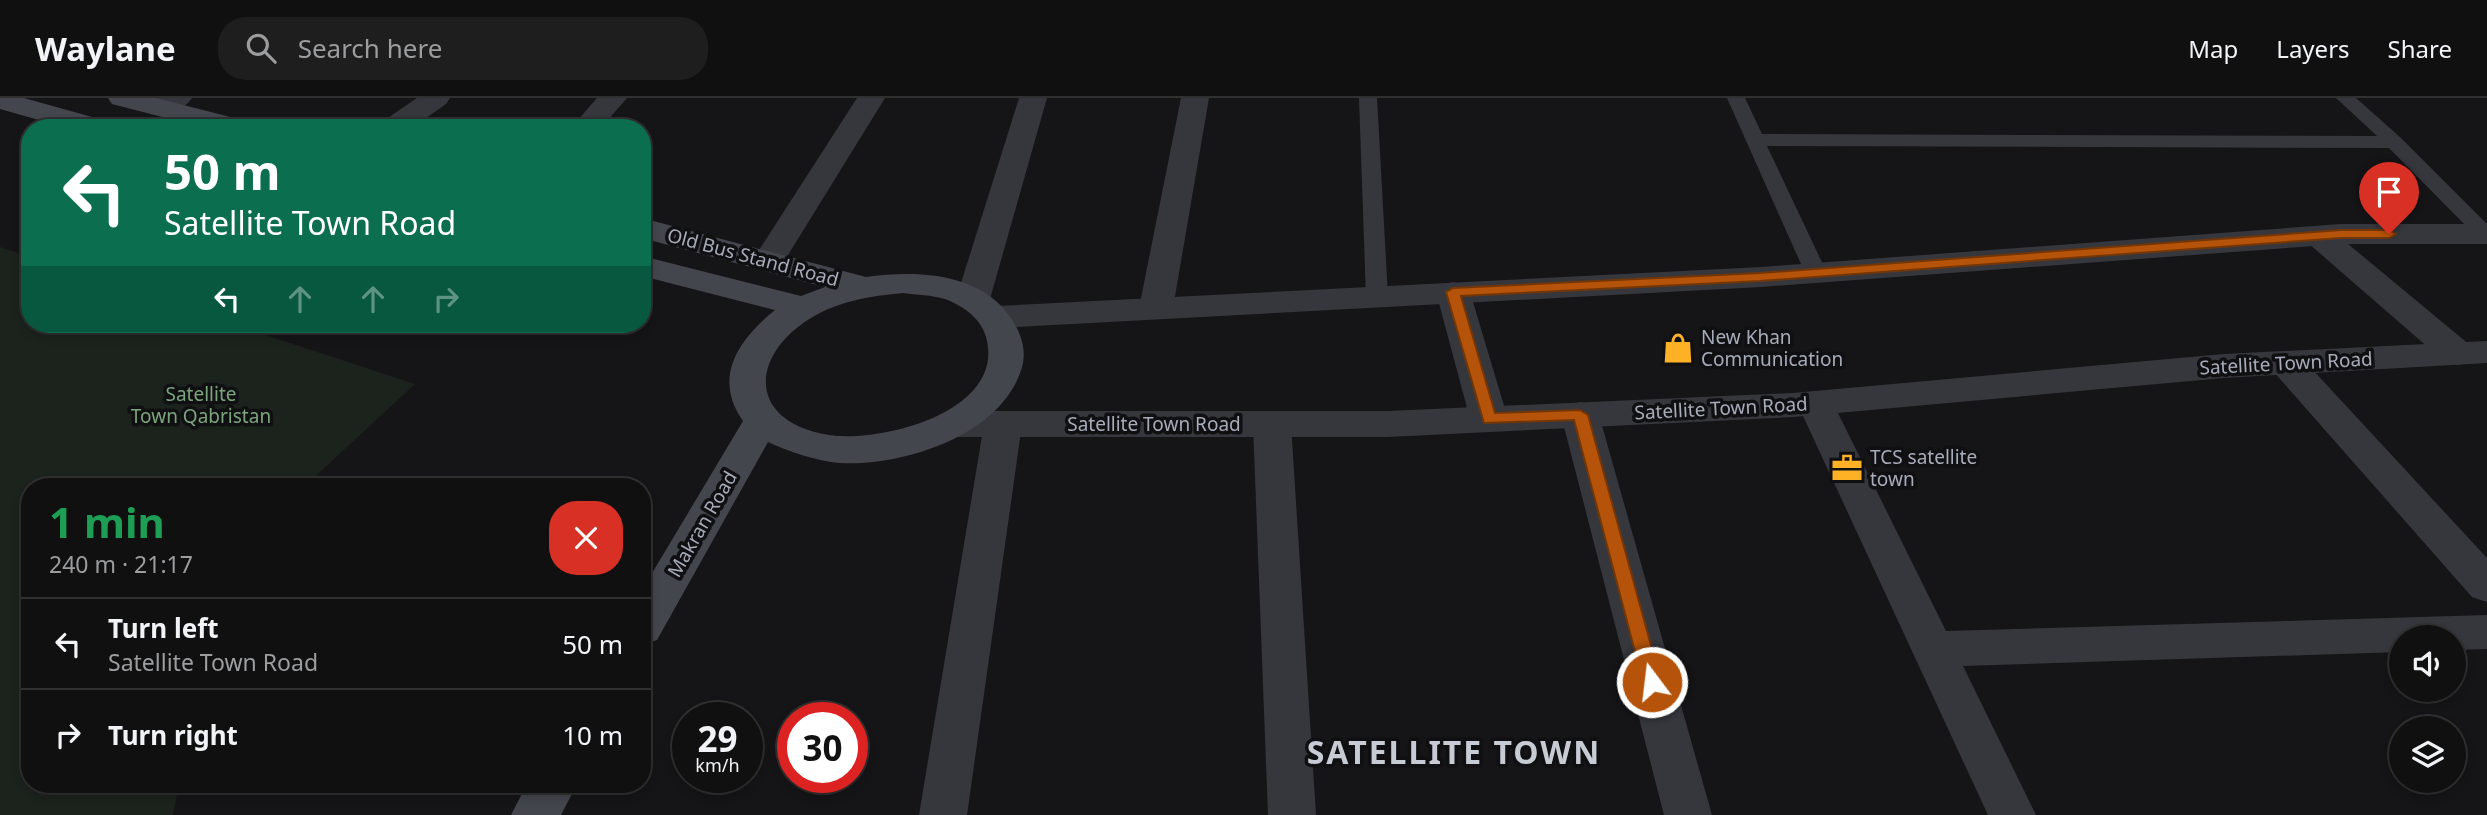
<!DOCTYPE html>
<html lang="en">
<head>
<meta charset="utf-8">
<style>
  :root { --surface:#101011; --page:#1e1e1f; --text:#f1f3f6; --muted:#9c9d9f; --line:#303031 }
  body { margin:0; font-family:"Noto Sans",sans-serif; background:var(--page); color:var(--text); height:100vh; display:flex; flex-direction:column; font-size:26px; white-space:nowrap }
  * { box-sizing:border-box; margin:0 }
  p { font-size:23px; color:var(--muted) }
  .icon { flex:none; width:38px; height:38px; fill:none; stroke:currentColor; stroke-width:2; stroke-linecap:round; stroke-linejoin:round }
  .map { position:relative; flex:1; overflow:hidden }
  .side { position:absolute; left:21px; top:380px; width:630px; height:315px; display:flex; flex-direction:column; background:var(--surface); border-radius:28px; box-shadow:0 4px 10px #0003,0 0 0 2px var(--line) }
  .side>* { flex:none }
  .top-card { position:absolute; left:21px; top:21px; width:630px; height:214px; border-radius:28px; box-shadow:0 4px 10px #0003,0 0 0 2px var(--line); background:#0b6e4f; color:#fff; overflow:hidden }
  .buttons { position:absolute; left:2389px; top:527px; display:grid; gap:14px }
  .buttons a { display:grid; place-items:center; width:77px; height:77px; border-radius:50%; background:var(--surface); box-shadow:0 4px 10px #0003,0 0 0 2px var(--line); font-size:35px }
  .speed { position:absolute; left:672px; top:604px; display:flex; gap:14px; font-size:35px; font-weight:700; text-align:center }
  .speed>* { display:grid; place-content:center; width:91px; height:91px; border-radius:50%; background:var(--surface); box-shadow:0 4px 10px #0003,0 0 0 2px var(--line); line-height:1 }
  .speed small { font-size:18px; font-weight:400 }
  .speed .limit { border:10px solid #d22; background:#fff; color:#111 }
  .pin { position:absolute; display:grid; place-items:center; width:60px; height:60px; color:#fff; margin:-72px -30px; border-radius:50% 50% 50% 0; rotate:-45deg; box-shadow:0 0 7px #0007 }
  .pin .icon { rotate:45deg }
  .me { position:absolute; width:77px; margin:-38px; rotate:345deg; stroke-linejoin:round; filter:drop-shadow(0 0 5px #0008) }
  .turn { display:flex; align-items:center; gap:24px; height:147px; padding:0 28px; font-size:32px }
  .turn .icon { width:91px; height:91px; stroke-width:2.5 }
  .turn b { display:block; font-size:49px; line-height:60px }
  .lanes { display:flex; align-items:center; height:66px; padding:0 28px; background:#0003; justify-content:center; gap:35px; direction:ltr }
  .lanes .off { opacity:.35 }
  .round { display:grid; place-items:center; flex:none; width:74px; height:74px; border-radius:28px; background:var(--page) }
  .overview { display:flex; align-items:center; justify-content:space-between; height:119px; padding:0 28px }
  h1 { font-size:42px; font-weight:700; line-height:52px; color:#1e9e55 }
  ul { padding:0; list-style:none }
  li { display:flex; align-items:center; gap:21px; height:91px; padding:0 28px; border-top:2px solid var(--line) }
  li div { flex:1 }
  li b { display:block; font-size:26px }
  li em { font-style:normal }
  header { display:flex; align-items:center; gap:42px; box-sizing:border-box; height:98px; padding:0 35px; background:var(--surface); border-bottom:2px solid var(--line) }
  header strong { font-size:33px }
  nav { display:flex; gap:38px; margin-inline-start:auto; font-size:24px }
  .search { width:490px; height:63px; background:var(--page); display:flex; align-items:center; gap:18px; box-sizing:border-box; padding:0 24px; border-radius:28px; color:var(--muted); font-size:26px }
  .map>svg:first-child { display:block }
  .green { fill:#1b231c }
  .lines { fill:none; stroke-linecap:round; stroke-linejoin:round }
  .service { fill:#36373d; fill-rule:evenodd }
  .minor { fill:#36373d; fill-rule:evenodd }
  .tertiary { fill:#36373d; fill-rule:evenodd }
  .secondary { fill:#44464d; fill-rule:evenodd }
  .route { fill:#b45309; stroke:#753606; stroke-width:2 }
  .labels { text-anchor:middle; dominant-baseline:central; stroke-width:7; stroke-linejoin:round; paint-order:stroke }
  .street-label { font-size:19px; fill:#a6acb9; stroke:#101012 }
  .poi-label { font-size:19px; fill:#a6acb9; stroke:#101012; text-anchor:start }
  .park-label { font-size:19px; fill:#7ba57d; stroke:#101012 }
  .near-district-label { font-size:32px; font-weight:bold; letter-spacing:2px; fill:#c7cbd4; stroke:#101012 }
</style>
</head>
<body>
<header>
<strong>Waylane</strong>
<div class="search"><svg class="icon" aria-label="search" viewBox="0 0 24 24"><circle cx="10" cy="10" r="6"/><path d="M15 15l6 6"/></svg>Search here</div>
<nav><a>Map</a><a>Layers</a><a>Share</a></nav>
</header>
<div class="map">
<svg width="2487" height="717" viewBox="0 0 2487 717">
  <rect width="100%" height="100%" fill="#151517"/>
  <path class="green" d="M0,149L30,159V226H232L415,286L305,388H30V686H179L173,717H0Z"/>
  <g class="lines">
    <g class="service">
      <path d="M1359,0H1377L1388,199L1385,204H1369L1366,199Z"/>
      <path d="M1727,0H1745L1762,36L2377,38L2336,0H2356L2401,40L2487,126V142L2478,140L2389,50L1767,48L1827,175L1823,179H1809L1805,175Z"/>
    </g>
    <g class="minor">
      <path d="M157,0H192C183,13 165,20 150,16L146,10Z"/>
      <path d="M417,0H450L446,6L412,30H378L382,24Z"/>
      <path d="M597,0H627L601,30H571Z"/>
      <path d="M857,0H885L780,170L768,173L756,170L752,163Z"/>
      <path d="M1019,0H1047L990,201L985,208L973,211L961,208L956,201Z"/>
      <path d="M1181,0H1209L1173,210L1168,217L1156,221L1144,217L1139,210Z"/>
      <path d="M2319,128L2330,131L2471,248L2476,256L2471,264L2458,267L2445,264L2308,145L2303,138L2308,131Z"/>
      <path d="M1453,184L1465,187L1470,194L1508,321L1502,330L1489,334L1476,330L1470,321L1436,194L1441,187Z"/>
      <path d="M2286,253L2299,257L2487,460V504L2472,499L2273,273L2268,265L2273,257Z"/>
      <path d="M1815,293L1828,296L1833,305L1946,533L2487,517V551L2454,552V539H2401V554L1963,568L2036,717H1988L1797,305L1802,296Z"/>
      <path d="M1580,304L1593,308L1599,317L1712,717H1664L1561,317L1567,308Z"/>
      <path d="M1003,313L1016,317L1022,326L967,717H919L984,326L990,317Z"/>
      <path d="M1272,313L1285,317L1291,326L1316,717H1268L1253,326L1259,317Z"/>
    </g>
    <g class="tertiary">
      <path d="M2341,126H2487V146H2341L1761,189L996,230L984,227L979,219L984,211L996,208L1761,169Z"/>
      <path d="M2487,243V265L2224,280L1793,319L1388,339H952L939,335L933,326L939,317L952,313H1388L1793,295L2224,256Z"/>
    </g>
    <g class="secondary">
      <path d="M0,0H24L110,24L114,30H67L0,11Z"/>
      <path d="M108,0H156L250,24L254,30H205L112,6Z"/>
      <path d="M642,120L866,179C916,172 980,174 1011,220C1020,233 1026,249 1023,265C1007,336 903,369 840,365C816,363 790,354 768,344L657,542L642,547V492L743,323C712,279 739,241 775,212L642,178V158L801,198L825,189L642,140ZM903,195C917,197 931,197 945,201C963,208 981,220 986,239C1007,313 882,345 829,337C744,323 750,254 816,217C843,202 873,198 903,195Z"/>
      <path d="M527,686H577L561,717H511Z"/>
    </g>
  </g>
  <path class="route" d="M2341,132H2389L2396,136L2389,140H2341L1760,183L1461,198L1495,315L1580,312L1588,317L1661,584L1658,589L1652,591L1645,589L1643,584L1574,322L1484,325L1446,194L1453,190L1760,175Z"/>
  <defs>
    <g id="shop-bare" transform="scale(2.415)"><path d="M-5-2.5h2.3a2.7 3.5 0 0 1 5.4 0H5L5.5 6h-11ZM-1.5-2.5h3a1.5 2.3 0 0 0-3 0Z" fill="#ffb126" stroke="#101012" stroke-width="2.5" paint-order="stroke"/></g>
    <g id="office-bare" transform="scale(2.415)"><path d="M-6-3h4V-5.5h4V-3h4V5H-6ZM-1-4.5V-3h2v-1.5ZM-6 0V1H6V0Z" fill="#ffb126" stroke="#101012" stroke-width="2.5" paint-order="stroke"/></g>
  </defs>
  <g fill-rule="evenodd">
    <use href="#shop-bare" x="1678" y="250"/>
    <use href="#office-bare" x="1847" y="370"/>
  </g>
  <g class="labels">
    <g class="street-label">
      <text transform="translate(753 159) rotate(15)">Old Bus Stand Road</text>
      <text transform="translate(2286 265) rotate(-3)">Satellite Town Road</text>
      <text transform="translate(1721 310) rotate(-3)">Satellite Town Road</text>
      <text x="1154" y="326">Satellite Town Road</text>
      <text transform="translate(702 426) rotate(-60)">Makran Road</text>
    </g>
    <g class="poi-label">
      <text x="1701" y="239">New Khan<tspan x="1701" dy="22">Communication</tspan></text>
      <text x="1870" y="359">TCS satellite<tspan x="1870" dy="22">town</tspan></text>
    </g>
    <g class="park-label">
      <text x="201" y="296">Satellite<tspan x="201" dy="22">Town Qabristan</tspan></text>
    </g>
    <g class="near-district-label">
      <text x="1454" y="653">SATELLITE TOWN</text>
    </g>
  </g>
</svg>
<div class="buttons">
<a><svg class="icon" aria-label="sound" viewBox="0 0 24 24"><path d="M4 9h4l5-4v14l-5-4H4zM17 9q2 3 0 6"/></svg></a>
<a><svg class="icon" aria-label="layers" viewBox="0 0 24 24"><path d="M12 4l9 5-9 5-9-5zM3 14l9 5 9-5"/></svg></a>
</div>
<div class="speed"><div>29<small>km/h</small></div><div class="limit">30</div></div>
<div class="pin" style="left:2389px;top:136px;background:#d93025"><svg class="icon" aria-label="arrive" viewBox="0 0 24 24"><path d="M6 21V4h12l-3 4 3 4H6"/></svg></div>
<svg class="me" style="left:1652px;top:584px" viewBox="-20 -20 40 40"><circle r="17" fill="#b45309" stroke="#fff" stroke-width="3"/><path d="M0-11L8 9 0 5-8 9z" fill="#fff"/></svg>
<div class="top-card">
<div class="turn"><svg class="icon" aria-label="left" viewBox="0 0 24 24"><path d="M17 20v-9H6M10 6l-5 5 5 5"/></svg><div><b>50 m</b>Satellite Town Road</div></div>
<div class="lanes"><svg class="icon" aria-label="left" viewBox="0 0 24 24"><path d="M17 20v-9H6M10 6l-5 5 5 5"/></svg><svg class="icon off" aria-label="ahead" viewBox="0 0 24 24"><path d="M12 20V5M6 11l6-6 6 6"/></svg><svg class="icon off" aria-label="ahead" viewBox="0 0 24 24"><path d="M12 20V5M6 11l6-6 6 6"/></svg><svg class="icon off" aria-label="right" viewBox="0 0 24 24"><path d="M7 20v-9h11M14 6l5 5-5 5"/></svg></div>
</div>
<section class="side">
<div class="overview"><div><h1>1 min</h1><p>240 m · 21:17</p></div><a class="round" style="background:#d93025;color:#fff"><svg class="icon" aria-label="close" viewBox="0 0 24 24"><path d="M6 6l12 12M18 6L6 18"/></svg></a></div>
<ul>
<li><svg class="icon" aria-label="left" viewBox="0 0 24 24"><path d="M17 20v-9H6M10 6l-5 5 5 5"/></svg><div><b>Turn left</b><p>Satellite Town Road</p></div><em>50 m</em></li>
<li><svg class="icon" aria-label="right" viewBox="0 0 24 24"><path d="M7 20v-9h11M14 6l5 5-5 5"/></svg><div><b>Turn right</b></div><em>10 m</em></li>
</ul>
</section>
</div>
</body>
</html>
